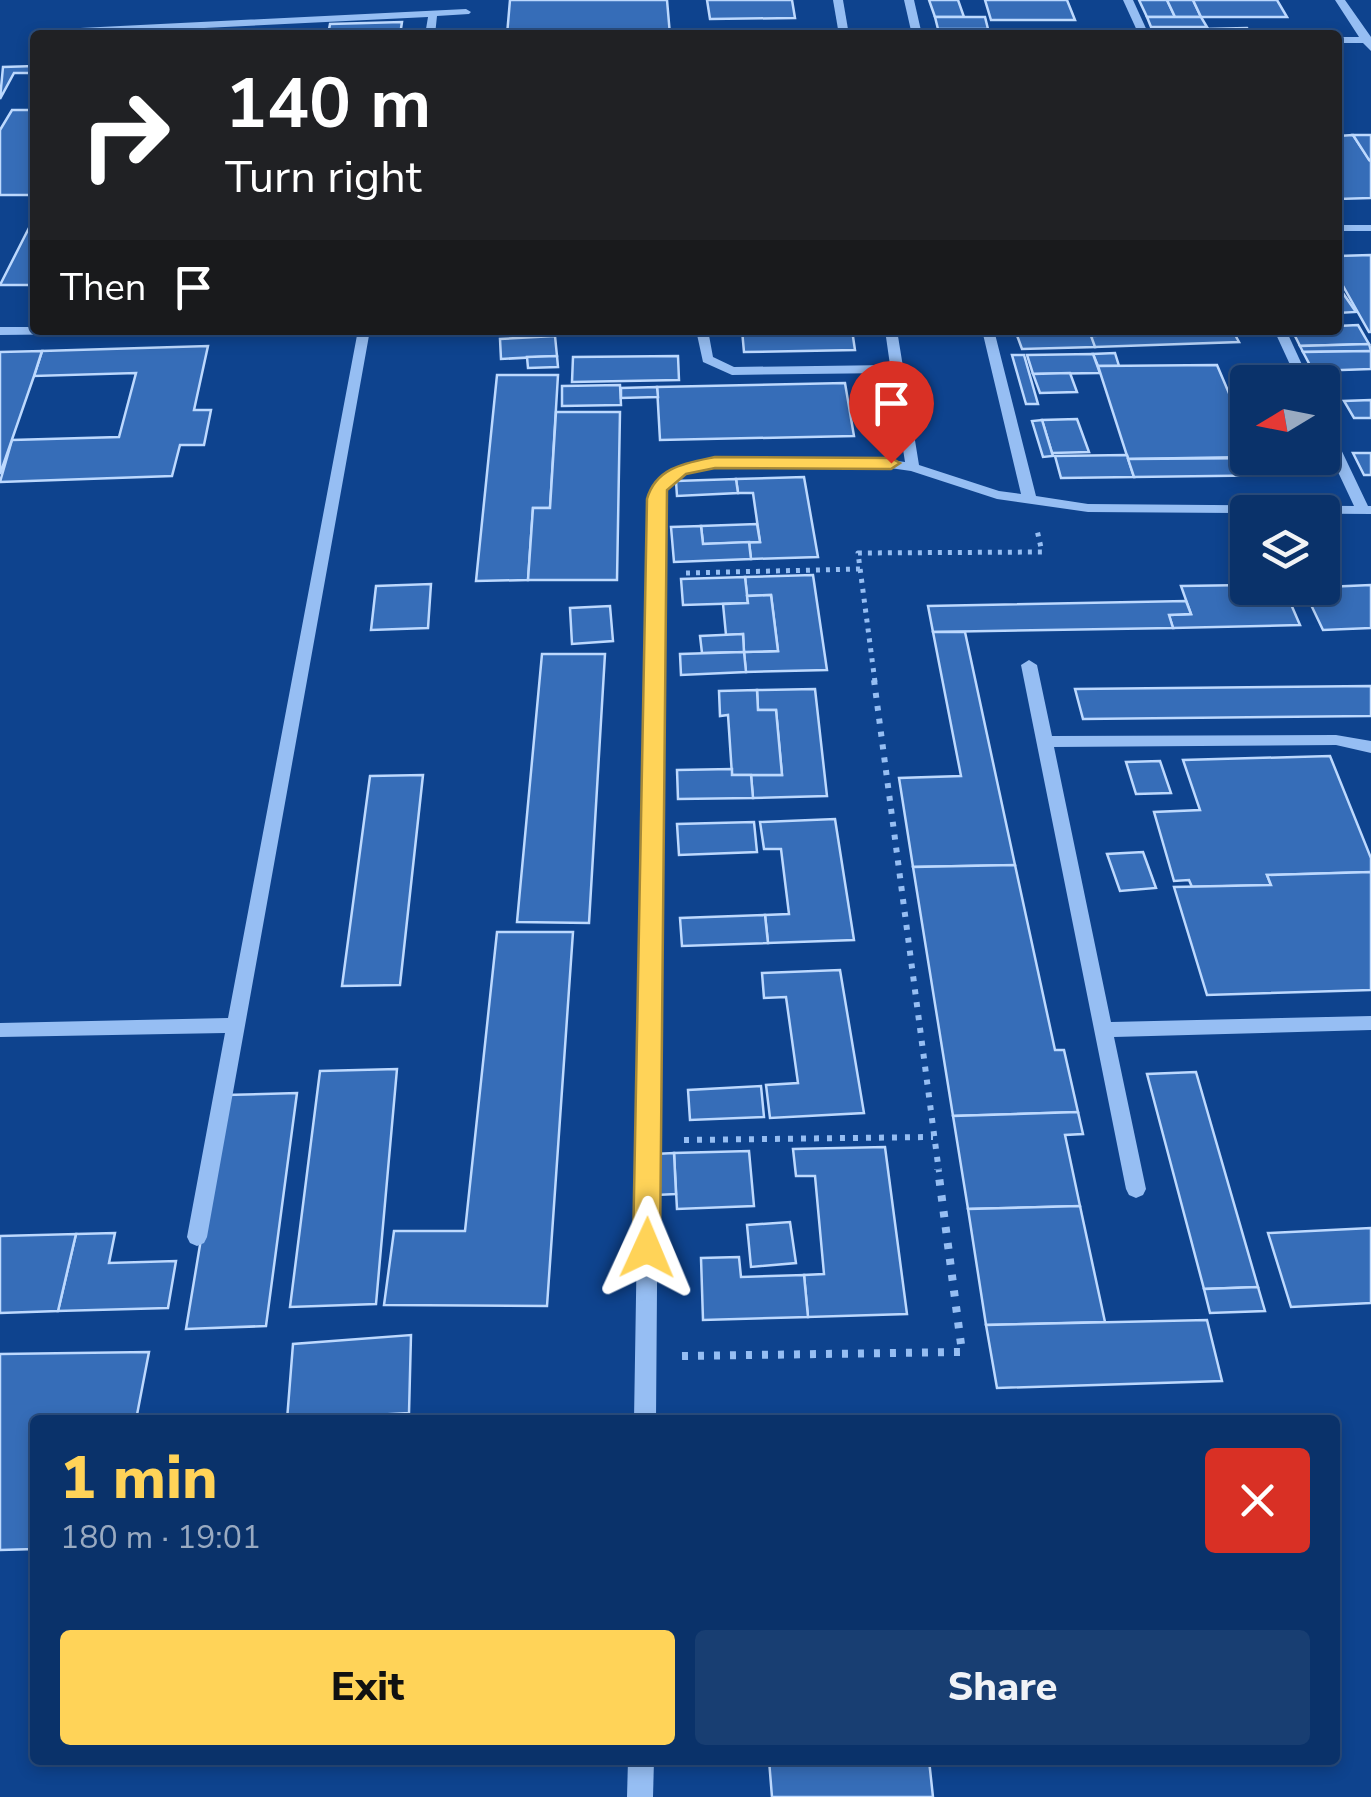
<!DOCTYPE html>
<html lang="en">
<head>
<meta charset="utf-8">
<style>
  :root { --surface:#0a326a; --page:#183e72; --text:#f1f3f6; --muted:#99aac1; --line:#2a4d7e; --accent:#ffd358 }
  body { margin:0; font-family:"Nunito Sans",sans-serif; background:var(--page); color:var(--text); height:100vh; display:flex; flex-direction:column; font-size:38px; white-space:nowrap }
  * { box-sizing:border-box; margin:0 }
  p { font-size:32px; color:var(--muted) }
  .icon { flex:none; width:55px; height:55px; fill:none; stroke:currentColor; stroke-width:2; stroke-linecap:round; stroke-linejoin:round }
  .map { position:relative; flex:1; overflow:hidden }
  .sheet { position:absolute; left:30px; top:1415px; width:1310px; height:350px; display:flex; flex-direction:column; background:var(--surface); border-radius:10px; box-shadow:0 5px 15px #0003,0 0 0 2px var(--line) }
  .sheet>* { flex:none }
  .hud { position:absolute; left:30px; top:30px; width:1312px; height:305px; border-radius:10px; box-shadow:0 5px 15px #0003,0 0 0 2px var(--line); background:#202124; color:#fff; overflow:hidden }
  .needle { width:65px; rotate:260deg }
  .tools { position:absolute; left:1230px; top:365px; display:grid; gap:20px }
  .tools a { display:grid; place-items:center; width:110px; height:110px; border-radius:10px; background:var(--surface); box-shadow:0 5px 15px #0003,0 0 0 2px var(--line); font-size:50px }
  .pin { position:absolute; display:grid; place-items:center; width:85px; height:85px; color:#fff; margin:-102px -42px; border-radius:50% 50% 50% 0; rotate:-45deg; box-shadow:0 0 10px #0007 }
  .pin .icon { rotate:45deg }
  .me { position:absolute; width:110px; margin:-55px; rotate:1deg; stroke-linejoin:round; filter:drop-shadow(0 0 8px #0008) }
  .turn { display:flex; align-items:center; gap:35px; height:210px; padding:0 30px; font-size:45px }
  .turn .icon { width:130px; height:130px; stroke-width:2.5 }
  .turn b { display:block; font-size:70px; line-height:85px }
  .then { display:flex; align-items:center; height:95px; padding:0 30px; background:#0003; gap:20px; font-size:38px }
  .round { display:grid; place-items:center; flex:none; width:105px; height:105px; border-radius:10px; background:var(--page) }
  .headline { display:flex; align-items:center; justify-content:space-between; height:170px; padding:0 30px }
  h1 { font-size:60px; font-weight:800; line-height:75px; color:var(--accent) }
  .button { display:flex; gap:20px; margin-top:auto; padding:20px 30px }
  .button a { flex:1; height:115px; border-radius:10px; background:var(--accent); color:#111; font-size:40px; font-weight:800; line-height:115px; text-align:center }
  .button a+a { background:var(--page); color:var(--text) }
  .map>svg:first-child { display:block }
  .building { fill:#366db8; stroke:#bdd9fe; stroke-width:2.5 }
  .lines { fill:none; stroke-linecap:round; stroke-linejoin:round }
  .path-far2 { stroke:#96bef3; stroke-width:5; stroke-dasharray:4 6; stroke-linecap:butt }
  .path-far1 { stroke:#96bef3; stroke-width:6; stroke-dasharray:5 8; stroke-linecap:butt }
  .path { stroke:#96bef3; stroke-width:8; stroke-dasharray:6 10; stroke-linecap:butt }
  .minor { fill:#96bef3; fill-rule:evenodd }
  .route { fill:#ffd358; stroke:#a68939; stroke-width:2.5 }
</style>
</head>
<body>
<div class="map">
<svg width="1371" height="1797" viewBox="0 0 1371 1797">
  <rect width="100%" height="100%" fill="#0e438e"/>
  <g class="building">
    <path d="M510,0H667L670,35H507Z"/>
    <path d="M707,0H792L795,18L710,19Z"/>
    <path d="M929,0H958L964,17H935Z"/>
    <path d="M985,0H1067L1075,20H991Z"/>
    <path d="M1139,0H1167L1175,17H1147Z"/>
    <path d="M1167,0H1193L1201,17H1175Z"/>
    <path d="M1193,0H1277L1287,17H1201Z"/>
    <path d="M935,17H985L988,29H938Z"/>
    <path d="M1147,17H1201L1207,27H1151Z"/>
    <path d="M402,22L400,35H328L330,24Z"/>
    <path d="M1247,28L1252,35H1166L1163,30Z"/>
    <path d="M35,66V73H14L0,99L3,67Z"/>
    <path d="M12,110H35V195H0V130Z"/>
    <path d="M1353,135L1371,162V198L1338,199V136Z"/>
    <path d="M1353,135H1371V159L1369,160Z"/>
    <path d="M35,216V275L30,285H0Z"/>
    <path d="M1371,255V332H1369L1338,277V256Z"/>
    <path d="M1338,286L1356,312L1338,313Z"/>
    <path d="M1358,325L1369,344L1300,346L1292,330H1338V326Z"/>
    <path d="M742,330H852L855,350L744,352Z"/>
    <path d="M1015,330H1093L1095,347L1022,349Z"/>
    <path d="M1093,330H1200L1201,332L1095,336Z"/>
    <path d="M1233,331L1239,342L1095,347L1091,336Z"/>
    <path d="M555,336L557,356L501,359L500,339Z"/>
    <path d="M1369,344L1371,351L1303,352L1300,346Z"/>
    <path d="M208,346L194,410H211L204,445H180L172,476L0,482L12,440L119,437L136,373L34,376L42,351Z"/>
    <path d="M42,351L34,376L0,474V352Z"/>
    <path d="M1371,351V369L1313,371L1303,352Z"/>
    <path d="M1115,353L1119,366H1098L1093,354Z"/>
    <path d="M1093,354L1100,373L1033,374L1027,355Z"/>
    <path d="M1012,355H1024L1038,404H1026Z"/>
    <path d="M557,356L558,367L528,368L527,357Z"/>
    <path d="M678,356L679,380L572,382L573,357Z"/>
    <path d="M1217,365L1248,438V457L1128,459L1098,366Z"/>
    <path d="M1070,373L1077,392L1040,393L1033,374Z"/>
    <path d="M497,375H558L550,508H533L528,580L476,581Z"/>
    <path d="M845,383L854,436L660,440L657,387Z"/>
    <path d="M620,385L621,405L562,406V386Z"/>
    <path d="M657,387L658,397L621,398V388Z"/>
    <path d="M1371,400V418H1354L1344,401Z"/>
    <path d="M556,412H620L617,580H528L533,508H550Z"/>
    <path d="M1077,419L1089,452L1052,453L1042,420Z"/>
    <path d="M1042,420L1052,453L1053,456L1043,457L1032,421Z"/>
    <path d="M1353,453H1371V475H1364Z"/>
    <path d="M1127,455L1134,477L1061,478L1055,456Z"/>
    <path d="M1284,458L1292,475L1134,477L1128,459Z"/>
    <path d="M804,477L818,557L751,559L749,542H760L753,493H738L736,479Z"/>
    <path d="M736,479L738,493L677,496L676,481Z"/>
    <path d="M757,524L760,542L703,544L701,526Z"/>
    <path d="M701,526L703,544L749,542L751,559L674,562L671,527Z"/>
    <path d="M813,575L827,670L746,672L744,652L778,651L771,595L747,596L745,577Z"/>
    <path d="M745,577L748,603L683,605L681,579Z"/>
    <path d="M431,584L428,628L371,630L376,586Z"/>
    <path d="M1248,585L1284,588L1300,625L1173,628L1169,615L1191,614L1181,586Z"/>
    <path d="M1371,585V628L1323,630L1303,588Z"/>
    <path d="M771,595L778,651L744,652L743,634L726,635L723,604L748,603L747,596Z"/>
    <path d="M1186,601L1191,614L1169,615L1173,628L933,632L928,606Z"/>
    <path d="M610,606L613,641L572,644L570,608Z"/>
    <path d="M933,632H965L1015,865L913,867L899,778L961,776Z"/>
    <path d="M743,634L744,652L702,653L700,636Z"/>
    <path d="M744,652L746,672L681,675L680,654Z"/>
    <path d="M542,654H605L589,923L517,922Z"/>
    <path d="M1371,686V716L1083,719L1075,689Z"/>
    <path d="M815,689L827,796L753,798L751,775H782L776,710H758L757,690Z"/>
    <path d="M757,690L758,710H776L782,775H732L728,715L720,716L719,691Z"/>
    <path d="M1330,756L1371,858V872L1267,875L1271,885L1192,887L1189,880L1174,881L1154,812L1200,810L1183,760Z"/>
    <path d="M1160,761L1171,793L1136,794L1126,762Z"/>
    <path d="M732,769V775H751L753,798L678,799L677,770Z"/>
    <path d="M423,775L400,985L342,986L370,776Z"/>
    <path d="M835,819L854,940L768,943L765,915L789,914L781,849H764L760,822Z"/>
    <path d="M754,822L757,852L679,855L677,824Z"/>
    <path d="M1143,852L1156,888L1120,891L1107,854Z"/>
    <path d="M1015,865L1055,1050H1064L1078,1112L953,1116L913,867Z"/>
    <path d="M1371,872V990L1207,995L1174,887L1271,885L1267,875Z"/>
    <path d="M765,915L768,943L682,946L680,918Z"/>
    <path d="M497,932H573L547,1306L384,1305L394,1231H465Z"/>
    <path d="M840,970L864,1113L770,1118L766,1085L798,1083L786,997L764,998L762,973Z"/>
    <path d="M397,1069L376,1304L290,1307L320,1071Z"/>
    <path d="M1196,1072L1258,1287L1204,1289L1147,1074Z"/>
    <path d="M761,1086L764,1117L690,1120L688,1090Z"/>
    <path d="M297,1093L266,1326L186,1329L225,1095Z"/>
    <path d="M1078,1112L1083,1134L1065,1135L1080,1206L968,1209L953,1116Z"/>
    <path d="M885,1147L907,1314L808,1317L804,1275L824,1274L815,1176H796L793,1149Z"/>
    <path d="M749,1151L754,1206L677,1209L674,1153Z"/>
    <path d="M674,1153L676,1194L656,1195L654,1154Z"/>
    <path d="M1080,1206L1105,1322L986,1325L968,1209Z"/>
    <path d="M790,1222L796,1263L751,1267L747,1225Z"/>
    <path d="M1371,1228V1303L1291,1307L1268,1233Z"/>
    <path d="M115,1233L109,1263L176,1261L168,1308L58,1311L76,1234Z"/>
    <path d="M76,1234L58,1311L0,1313V1236Z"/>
    <path d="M739,1257L741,1277L804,1275L808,1317L703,1320L701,1258Z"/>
    <path d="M1258,1287L1265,1311L1210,1313L1204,1289Z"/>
    <path d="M1207,1320L1222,1381L997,1388L986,1325Z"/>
    <path d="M411,1335L409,1413L287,1420L293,1344Z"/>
    <path d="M149,1352L136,1420H35V1549L0,1550V1354Z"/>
    <path d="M769,1760H929L933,1797H772Z"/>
  </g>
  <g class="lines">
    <g class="path-far2">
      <path d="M686,573L860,569"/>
      <path d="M875,682L858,553L1042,552L1037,530"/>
    </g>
    <g class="path-far1">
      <path d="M874,680L939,1172"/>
      <path d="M684,1140L933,1137"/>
    </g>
    <path class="path" d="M682,1356L962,1352L938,1169"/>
    <g class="minor">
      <path d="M833,0H843L849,35H839Z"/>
      <path d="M904,0H914L922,35H912Z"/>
      <path d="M1123,0H1133L1149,35H1139Z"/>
      <path d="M1335,0H1345L1371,37V51L1363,43H1338V37H1359Z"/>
      <path d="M466,9L471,12L469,14L437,16L435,35H425L428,17L59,35L35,33L40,30Z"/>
      <rect x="1338" y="225" width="33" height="6"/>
      <path d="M0,327H35V330H93L87,334L0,335Z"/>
      <path d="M358,330H370L207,1237L204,1243L197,1246L190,1243L187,1237L225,1033L0,1037V1023L228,1018Z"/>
      <path d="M696,330H708L713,357L734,367L890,365L885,330H897L919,465L999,491L1021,494L982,330H994L1036,496L1088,504L1354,506L1322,438V419L1327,420L1368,506H1371V514L1088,512L997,499L911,471L869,465L698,469L673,481L663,499L656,1420H634L649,499L662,475L696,461L869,457L905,462L891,373L732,375L703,362Z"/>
      <path d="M1274,330H1286L1310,382H1298Z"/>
      <path d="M1029,660L1037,665L1052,736L1336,735L1371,741V753L1336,745L1054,747L1111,1022L1371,1016V1030L1114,1037L1146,1189L1143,1195L1136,1198L1129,1195L1126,1189L1021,665Z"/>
      <path d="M628,1760H654L653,1797H627Z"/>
    </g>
  </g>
  <path class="route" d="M715,457L891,458L900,463L891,469L715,468L686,474L667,490L660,1248L656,1257L647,1260L637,1257L633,1248L647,499C656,467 686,463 715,457Z"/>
</svg>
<div class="tools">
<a><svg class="needle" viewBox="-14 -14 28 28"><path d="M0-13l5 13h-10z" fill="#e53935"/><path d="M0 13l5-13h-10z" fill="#99aac1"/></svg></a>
<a><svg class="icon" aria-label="layers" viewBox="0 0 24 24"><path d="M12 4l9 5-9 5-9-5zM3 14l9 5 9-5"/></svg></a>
</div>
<div class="pin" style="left:891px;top:463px;background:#d93025"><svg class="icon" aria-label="arrive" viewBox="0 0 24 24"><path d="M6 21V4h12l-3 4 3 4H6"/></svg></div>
<svg class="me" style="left:647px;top:1248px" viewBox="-20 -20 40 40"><path d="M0-17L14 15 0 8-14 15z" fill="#ffd358" stroke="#fff" stroke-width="4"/></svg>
<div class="hud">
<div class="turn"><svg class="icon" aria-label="right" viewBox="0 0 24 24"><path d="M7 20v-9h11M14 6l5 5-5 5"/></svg><div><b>140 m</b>Turn right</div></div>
<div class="then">Then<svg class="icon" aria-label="arrive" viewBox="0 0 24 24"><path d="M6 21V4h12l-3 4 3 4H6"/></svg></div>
</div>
<section class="sheet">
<div class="headline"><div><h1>1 min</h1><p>180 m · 19:01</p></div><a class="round" style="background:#d93025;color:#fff"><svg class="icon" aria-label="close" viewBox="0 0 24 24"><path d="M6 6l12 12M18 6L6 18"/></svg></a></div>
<div class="button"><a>Exit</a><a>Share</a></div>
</section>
</div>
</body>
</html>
